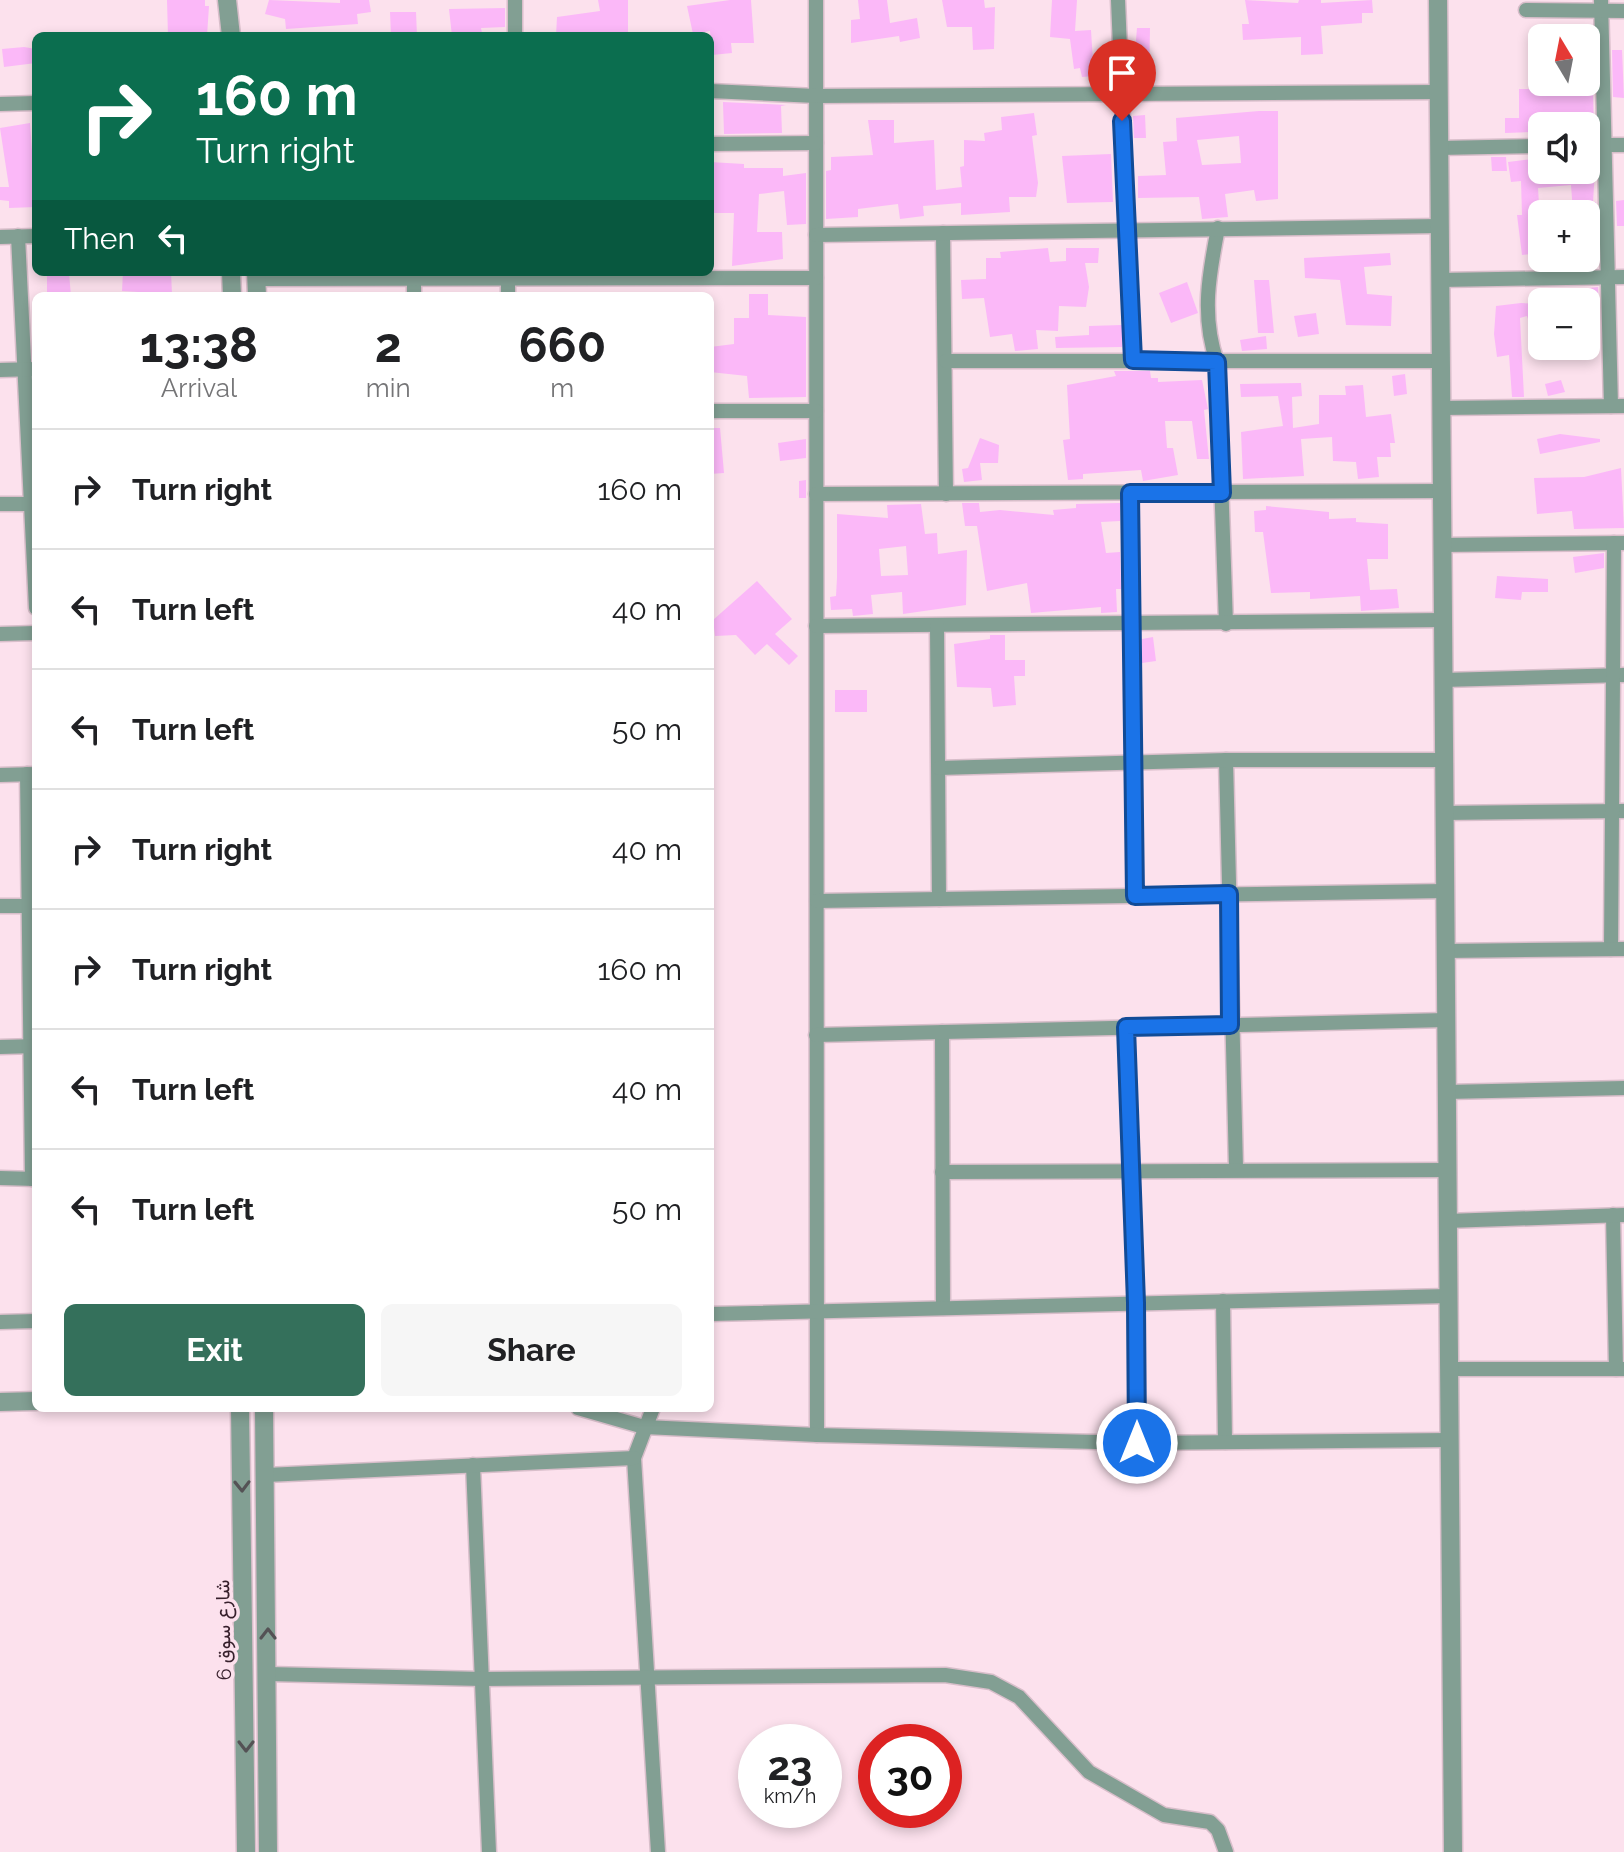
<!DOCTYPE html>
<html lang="en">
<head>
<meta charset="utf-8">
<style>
  :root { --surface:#fff; --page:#f6f6f6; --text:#202124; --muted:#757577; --line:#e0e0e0; --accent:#34705b }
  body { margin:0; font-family:Raleway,Vazirmatn,sans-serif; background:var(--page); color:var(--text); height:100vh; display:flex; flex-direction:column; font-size:30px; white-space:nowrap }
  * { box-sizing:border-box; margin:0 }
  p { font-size:26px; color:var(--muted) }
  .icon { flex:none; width:44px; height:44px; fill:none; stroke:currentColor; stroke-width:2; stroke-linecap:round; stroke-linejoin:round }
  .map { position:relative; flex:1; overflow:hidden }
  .sheet { position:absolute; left:32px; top:292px; width:682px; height:1120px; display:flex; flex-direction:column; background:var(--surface); border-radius:12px; box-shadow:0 4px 12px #0003 }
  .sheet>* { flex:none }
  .guide { position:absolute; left:32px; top:32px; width:682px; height:244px; border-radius:12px; box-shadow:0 4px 12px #0003; background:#0b6e4f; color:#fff; overflow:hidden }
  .needle { width:52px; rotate:350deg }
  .buttons { position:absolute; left:1528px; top:24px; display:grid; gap:16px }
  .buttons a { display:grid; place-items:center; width:72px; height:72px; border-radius:12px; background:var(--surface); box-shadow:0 4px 12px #0003; font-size:40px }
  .speed { position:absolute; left:738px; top:1724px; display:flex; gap:16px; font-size:40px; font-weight:700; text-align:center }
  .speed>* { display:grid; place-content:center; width:104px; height:104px; border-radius:50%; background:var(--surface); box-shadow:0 4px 12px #0003; line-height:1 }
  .speed small { font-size:20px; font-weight:400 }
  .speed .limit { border:12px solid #d22; background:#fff; color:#111 }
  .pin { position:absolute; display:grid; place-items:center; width:68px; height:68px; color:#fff; margin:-82px -34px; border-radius:50% 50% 50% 0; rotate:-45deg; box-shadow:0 0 8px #0007 }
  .pin .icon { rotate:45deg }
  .me { position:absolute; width:88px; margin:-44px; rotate:0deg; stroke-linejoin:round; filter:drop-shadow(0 0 6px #0008) }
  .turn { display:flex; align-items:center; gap:28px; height:168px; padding:0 32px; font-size:36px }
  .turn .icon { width:104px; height:104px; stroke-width:2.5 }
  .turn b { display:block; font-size:56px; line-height:68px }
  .then { display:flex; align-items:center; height:76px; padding:0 32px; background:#0003; gap:16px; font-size:30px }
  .eta { display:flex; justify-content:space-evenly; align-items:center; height:136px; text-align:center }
  .eta b { font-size:48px; font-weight:700; line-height:56px }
  .action { display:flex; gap:16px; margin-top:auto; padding:16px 32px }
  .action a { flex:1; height:92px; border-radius:12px; background:var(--accent); color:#fff; font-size:32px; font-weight:700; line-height:92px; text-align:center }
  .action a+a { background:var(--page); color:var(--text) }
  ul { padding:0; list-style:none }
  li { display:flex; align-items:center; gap:24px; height:120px; padding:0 32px; border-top:2px solid var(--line) }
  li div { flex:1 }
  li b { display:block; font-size:30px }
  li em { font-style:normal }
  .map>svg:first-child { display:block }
  .building { fill:#fbb8f8; fill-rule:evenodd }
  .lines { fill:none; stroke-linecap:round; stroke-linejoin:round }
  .minor-casing { stroke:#d8beca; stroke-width:17 }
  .tertiary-casing { stroke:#d8beca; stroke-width:21 }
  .minor { stroke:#829f93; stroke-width:14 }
  .tertiary { stroke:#829f93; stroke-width:18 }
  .oneway { stroke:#545255 }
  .route-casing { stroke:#114b97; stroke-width:20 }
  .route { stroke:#1a73e8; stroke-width:14 }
  .labels { text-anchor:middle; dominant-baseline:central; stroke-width:7; stroke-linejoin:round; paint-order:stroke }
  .street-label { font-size:20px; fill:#361f2b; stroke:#fce1ed }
</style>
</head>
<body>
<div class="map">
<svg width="1624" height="1852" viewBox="0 0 1624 1852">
  <rect width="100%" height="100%" fill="#fce1ed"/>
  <g class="building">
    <path d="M167,0H205V6H209L207,36H168Z"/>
    <path d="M269,0L340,3V0H369L371,12L357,14L358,24L286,29L285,19L265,14Z"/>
    <path d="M598,0H628V36H556L557,17L600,11Z"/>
    <path d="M730,0H751L754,43H731L732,53L712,55L710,31L693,34L687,6Z"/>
    <path d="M858,0H887L890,23L917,18L920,38L900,42L899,36L851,43V20L860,19Z"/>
    <path d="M942,0H984L985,8L995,7L994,49L973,50L972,27H947Z"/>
    <path d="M1052,0H1077L1075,31L1091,30L1094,76L1082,77L1080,68L1074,69L1070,39L1050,37Z"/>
    <path d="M1245,0L1298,3L1299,0H1321V3L1372,0L1373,13H1362V23L1321,26L1323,54L1301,55V37L1243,40L1242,24H1249Z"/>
    <path d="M505,8V27L481,28L482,33L472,36H452L449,9Z"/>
    <path d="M390,12H416L417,36H391Z"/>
    <path d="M1137,28H1150L1149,84H1140L1135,52Z"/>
    <path d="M24,47L36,49V63L4,67L2,49Z"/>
    <path d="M1612,50H1622L1624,98L1613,97Z"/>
    <path d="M1586,51H1592L1594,129H1588V115L1556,117V126H1532V132L1505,133V118H1519V89H1535V82H1588Z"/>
    <path d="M723,102L786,105L781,106L782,133L724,134Z"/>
    <path d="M1259,111H1278V199L1256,201L1254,190L1225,194L1228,217L1202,219L1199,197L1138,198V176L1166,175L1163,142L1177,141L1176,118ZM1239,136L1241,163L1202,165L1197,140Z"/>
    <path d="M1034,113L1037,135L1032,136L1038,183L1036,197H1009L1010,212L961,215V203L923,206L924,216L900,219L898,204L858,209V217L826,219V171L831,170V157L873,155L868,120H894V143L934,140L936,190L962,187L960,167L964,166V140L985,141L984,133L1002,130L1001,117Z"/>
    <path d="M1145,115L1146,138H1134L1133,116Z"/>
    <path d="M30,123L36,207L9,208V201L0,200V187H9L0,128Z"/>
    <path d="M1111,154L1113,202L1067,203L1062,156Z"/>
    <path d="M1491,157H1506L1507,171H1492Z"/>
    <path d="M1533,159L1535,174L1595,170L1593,202H1596L1597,228L1586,229V211L1573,212L1571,185L1538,188L1542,253L1522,255L1517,215H1522L1521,181L1511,182L1508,162Z"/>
    <path d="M710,162L744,164V168H783V176L806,173V224L787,225L784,191L759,194L757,232H782L783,259L732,266L734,213H710Z"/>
    <path d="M1624,200V226H1617L1616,201Z"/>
    <path d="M1048,248L1050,262L1066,261V248H1099L1098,263H1085L1089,287L1086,307L1059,306L1058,331L1036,330L1038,349L1015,351L1012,334L990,337L984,298L962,299L961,280L986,279V258H1001L1000,252Z"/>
    <path d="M1390,253L1391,265L1364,267L1367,294L1392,296L1391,326L1346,325L1340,280L1305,278L1304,258Z"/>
    <path d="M123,272H171L172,294L122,291Z"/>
    <path d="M69,273L71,296H47V275Z"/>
    <path d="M1254,280H1269L1274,333H1258Z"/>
    <path d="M1187,282L1198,313L1171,323L1159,293Z"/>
    <path d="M1598,287L1599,314L1586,315V295H1591L1589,288Z"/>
    <path d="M749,294H768V315L806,317V397L749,398L747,376L710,372V347L734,344V318H749Z"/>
    <path d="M1521,303L1542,304V324L1530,325L1527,316L1520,318L1524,397H1512L1509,355L1497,357L1494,334L1496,306Z"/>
    <path d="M1316,313L1319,334L1298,337L1294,316Z"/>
    <path d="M1122,325V347L1056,348L1055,337L1089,335V326Z"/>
    <path d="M1266,336L1267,349L1242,351L1240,340Z"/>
    <path d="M1114,371H1150L1151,378H1158V382L1202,380L1208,409L1204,410L1209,459H1197L1192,421H1165L1167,448H1173L1178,475L1143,481L1141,470L1083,474V479L1068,480L1063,440L1070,439L1067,385L1116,376Z"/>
    <path d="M1405,374L1407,394L1394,396L1392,376Z"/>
    <path d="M1561,380L1565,392L1548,396L1545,384Z"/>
    <path d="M1301,383L1302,396L1292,397L1293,428L1319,424V395H1346L1345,386L1363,385L1366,417L1391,414L1395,443H1390L1391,457H1377L1379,477L1358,479L1356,462L1333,461L1332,437L1301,439L1304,476L1243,479L1241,432L1283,426L1278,396L1241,397L1240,384Z"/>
    <path d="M710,428H720L724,473L710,474Z"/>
    <path d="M1560,434L1600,439V442L1540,454L1537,439Z"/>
    <path d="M980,438L999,445L998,463H980L982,480L964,482L962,469L968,468Z"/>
    <path d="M806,439V458L780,461L778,443Z"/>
    <path d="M1621,468L1624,528L1574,529L1572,511L1537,514L1534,478L1584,477Z"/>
    <path d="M806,480V498H799V481Z"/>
    <path d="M962,503H979L980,512L1000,510L1054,515L1053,510L1076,508V504L1120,503V521L1101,522L1106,553L1120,552L1121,589H1116L1117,612L1101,613V607L1031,613L1027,583L987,591L977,526H965Z"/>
    <path d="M921,504L925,534L937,533L938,554L967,550L966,605L903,614L902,592L871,595L873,614L853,616L852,609L831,610L830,597L836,596L837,578V514L888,518L887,505ZM906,546L908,575L881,576L879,549Z"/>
    <path d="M1266,506L1329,512V519L1356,518V522L1388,524V559H1367L1370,590L1397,589L1399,608L1361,611L1360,596L1310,599V592L1271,593L1263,532H1255L1254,511L1266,510Z"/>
    <path d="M1604,553V568L1575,573L1573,557Z"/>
    <path d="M1497,576L1548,579V592H1522L1521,600L1495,598Z"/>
    <path d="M757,581L792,619L775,634L798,656L789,665L767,644L755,655L736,635L715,636L713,620Z"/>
    <path d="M990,635H1005V660H1025V676H1014L1016,705L993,707L991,688L957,687L954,644L990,639Z"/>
    <path d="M1153,637L1156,661L1142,663V639Z"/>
    <rect x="835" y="690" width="32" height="22"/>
  </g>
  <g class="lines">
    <g class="minor-casing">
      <g id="minor">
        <path d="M816,0L817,1435"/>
        <path d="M1118,0L1133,360"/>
        <path d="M1601,0L1611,406"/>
        <path d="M1526,10L1624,11"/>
        <path d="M515,36V0"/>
        <path d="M710,91L816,96L1438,92"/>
        <path d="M0,104L36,103"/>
        <path d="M710,144L816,143"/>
        <path d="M1586,145H1624"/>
        <path d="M1439,148L1542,146"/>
        <path d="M1218,228C1209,274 1201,316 1217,362L1226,624"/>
        <path d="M943,233L946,494"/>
        <path d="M816,235L1439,226"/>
        <path d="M18,236L36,608"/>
        <path d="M0,237L36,236"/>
        <path d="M414,272V296"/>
        <path d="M508,278V296"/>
        <path d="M256,279L816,278"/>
        <path d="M1440,280L1624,277"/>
        <path d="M946,361H1441"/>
        <path d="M0,370L36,369"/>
        <path d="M1441,408L1624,406"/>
        <path d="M710,411H816"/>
        <path d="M1130,493L1135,896"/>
        <path d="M816,494L1441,491"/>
        <path d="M0,504H36"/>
        <path d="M1442,545L1624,543"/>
        <path d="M816,626L1443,620"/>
        <path d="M937,626L939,899"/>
        <path d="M0,634L36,633"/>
        <path d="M1443,680L1624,675"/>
        <path d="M1226,760L1236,1168"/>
        <path d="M939,768L1226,760H1444"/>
        <path d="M27,774L32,1179"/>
        <path d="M0,775L36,774"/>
        <path d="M1444,813L1624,811"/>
        <path d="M817,901L1445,891"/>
        <path d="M0,906H36"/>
        <path d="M1611,949L1614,543"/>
        <path d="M1445,951L1624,949"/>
        <path d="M1126,1027L1136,1303L1137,1443"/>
        <path d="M942,1032L943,1308"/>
        <path d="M816,1035L1446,1020"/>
        <path d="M0,1047L36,1046"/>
        <path d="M1446,1092L1624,1088"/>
        <path d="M942,1172L1447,1170"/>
        <path d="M0,1178L36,1179"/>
        <path d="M1613,1215L1616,1369"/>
        <path d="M1447,1221L1624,1215"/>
        <path d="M1223,1301L1225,1442"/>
        <path d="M710,1314L1448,1296"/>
        <path d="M0,1322L36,1321"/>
        <path d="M1449,1369H1624"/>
        <path d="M578,1408L644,1427L817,1435L1137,1443L1449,1440"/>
        <path d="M653,1408L634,1458L658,1852"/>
        <path d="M473,1465L489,1852"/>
        <path d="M266,1475L634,1458"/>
        <path d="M268,1674L482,1679L945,1675L991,1682L1019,1697L1089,1772L1164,1815L1210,1822L1218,1830L1226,1852"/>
      </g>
    </g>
    <g class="tertiary-casing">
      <g id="tertiary">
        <path d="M227,0L231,36"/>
        <path d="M1438,0L1453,1852"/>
        <path d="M231,272L232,296"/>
        <path d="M256,272L257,296"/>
        <path d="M0,1402L36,1401"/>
        <path d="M240,1408L246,1852"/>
        <path d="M264,1408L268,1852"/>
      </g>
    </g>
    <use href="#minor" class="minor"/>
    <use href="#tertiary" class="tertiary"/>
  </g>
  <defs><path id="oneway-chevron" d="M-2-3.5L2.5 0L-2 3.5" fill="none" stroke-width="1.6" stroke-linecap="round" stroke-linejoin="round" transform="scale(2)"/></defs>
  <g class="oneway">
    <use href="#oneway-chevron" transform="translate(242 1486) rotate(89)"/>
    <use href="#oneway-chevron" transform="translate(268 1634) rotate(-90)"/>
    <use href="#oneway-chevron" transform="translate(246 1746) rotate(90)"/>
  </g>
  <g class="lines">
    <g class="route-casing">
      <path id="route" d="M1122,121L1133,360L1217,362L1222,493H1130L1135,896L1229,894L1230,1025L1126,1027L1136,1303L1137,1443"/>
    </g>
    <use href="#route" class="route"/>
  </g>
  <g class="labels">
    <g class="street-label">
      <text transform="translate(223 1630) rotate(-91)">شارع سوق 6</text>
    </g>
  </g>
</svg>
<div class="buttons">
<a><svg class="needle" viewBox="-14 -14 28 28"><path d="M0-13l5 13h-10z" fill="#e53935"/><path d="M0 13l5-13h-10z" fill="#757577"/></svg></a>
<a><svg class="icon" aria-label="sound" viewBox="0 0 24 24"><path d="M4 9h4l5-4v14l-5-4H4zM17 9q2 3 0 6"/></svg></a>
<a>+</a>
<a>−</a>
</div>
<div class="speed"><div>23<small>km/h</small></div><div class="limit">30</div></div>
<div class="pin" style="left:1122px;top:121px;background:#d93025"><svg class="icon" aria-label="arrive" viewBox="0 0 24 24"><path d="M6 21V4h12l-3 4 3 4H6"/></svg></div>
<svg class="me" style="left:1137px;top:1443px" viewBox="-20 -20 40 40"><circle r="17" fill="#1a73e8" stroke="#fff" stroke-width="3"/><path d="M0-11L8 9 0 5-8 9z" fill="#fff"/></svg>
<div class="guide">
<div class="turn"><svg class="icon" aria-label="right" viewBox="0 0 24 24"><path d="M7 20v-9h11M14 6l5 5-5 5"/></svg><div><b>160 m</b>Turn right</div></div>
<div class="then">Then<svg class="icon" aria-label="left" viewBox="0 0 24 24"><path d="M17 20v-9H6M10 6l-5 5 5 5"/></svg></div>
</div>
<section class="sheet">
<div class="eta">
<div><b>13:38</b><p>Arrival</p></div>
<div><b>2</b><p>min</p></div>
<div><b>660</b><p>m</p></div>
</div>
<ul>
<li><svg class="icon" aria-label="right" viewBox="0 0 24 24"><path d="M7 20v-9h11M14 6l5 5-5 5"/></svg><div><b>Turn right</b></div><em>160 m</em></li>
<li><svg class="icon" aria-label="left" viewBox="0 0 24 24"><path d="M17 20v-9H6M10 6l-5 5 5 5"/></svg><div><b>Turn left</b></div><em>40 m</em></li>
<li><svg class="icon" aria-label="left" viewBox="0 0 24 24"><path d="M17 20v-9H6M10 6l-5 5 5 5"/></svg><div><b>Turn left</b></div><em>50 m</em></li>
<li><svg class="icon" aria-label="right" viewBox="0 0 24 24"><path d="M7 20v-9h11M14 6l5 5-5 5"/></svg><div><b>Turn right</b></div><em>40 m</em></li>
<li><svg class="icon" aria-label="right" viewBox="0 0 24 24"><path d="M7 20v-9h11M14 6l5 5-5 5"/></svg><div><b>Turn right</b></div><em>160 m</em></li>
<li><svg class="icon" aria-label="left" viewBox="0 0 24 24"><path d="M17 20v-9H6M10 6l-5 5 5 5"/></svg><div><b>Turn left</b></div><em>40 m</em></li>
<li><svg class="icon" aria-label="left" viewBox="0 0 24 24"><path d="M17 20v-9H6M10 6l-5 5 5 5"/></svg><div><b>Turn left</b></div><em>50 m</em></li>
</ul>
<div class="action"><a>Exit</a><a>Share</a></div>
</section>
</div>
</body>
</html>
